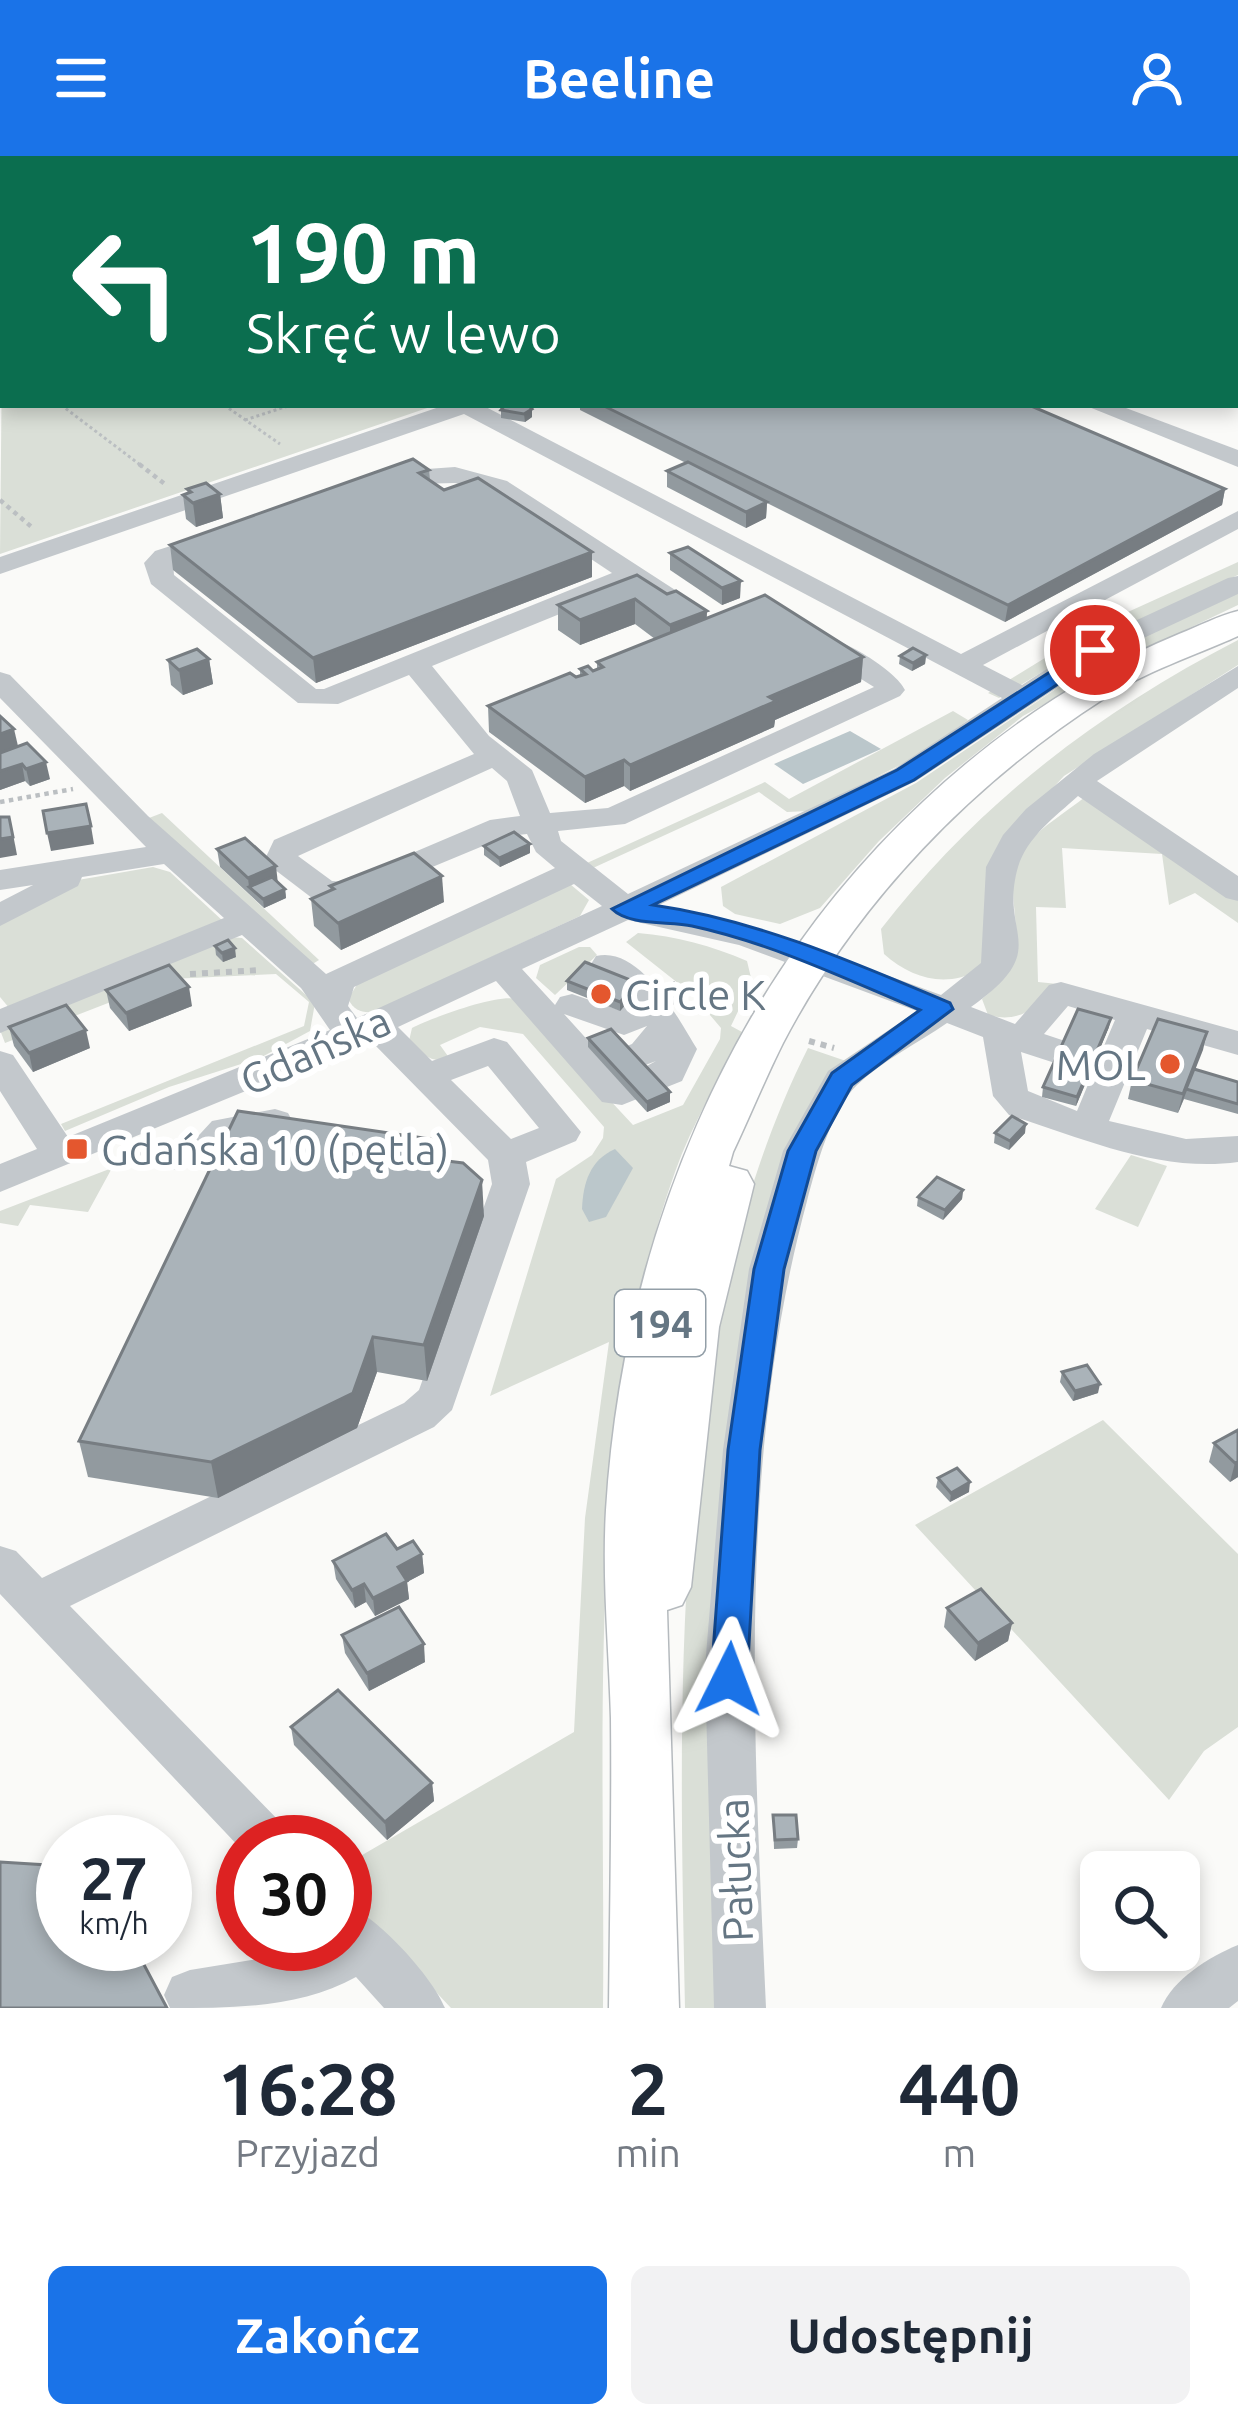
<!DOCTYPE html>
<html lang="pl">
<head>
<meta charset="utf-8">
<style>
  :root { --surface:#fff; --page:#f2f2f3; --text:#1f2937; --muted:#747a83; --accent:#1a73e8 }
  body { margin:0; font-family:Ubuntu,sans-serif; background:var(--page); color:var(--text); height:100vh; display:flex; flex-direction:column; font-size:45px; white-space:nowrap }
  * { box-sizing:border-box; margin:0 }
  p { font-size:39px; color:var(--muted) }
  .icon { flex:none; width:66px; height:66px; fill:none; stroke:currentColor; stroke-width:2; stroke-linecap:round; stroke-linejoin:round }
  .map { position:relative; height:1852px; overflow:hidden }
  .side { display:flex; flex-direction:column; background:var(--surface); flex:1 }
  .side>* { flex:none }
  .hud { position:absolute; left:0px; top:0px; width:1239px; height:252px; box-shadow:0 6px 18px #0003; background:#0b6e4f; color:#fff; overflow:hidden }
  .controls { position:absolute; left:1080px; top:1695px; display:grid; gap:24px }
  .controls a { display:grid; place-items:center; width:120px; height:120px; border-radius:18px; background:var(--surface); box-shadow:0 6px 18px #0003; font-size:60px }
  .speed { position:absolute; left:36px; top:1659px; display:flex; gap:24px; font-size:60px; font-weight:700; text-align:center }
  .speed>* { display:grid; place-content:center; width:156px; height:156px; border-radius:50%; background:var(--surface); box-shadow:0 6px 18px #0003; line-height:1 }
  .speed small { font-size:30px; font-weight:400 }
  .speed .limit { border:18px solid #d22; background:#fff; color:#111 }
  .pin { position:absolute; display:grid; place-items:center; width:102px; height:102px; color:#fff; margin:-51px; border:6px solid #fff; border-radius:50%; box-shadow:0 3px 12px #0007 }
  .me { position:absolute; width:132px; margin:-66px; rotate:3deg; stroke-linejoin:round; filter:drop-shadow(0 0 9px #0008) }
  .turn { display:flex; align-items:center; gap:42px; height:252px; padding:0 48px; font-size:54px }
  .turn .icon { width:156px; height:156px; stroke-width:2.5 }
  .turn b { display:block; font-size:84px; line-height:102px }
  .eta { display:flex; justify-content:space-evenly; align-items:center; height:204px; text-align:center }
  .eta b { font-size:72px; font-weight:600; line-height:84px }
  .primary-button { display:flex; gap:24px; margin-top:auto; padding:24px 48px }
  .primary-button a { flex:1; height:138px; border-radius:18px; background:var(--accent); color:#fff; font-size:48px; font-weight:600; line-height:138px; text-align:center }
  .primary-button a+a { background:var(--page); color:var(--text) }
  header { display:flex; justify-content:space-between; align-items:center; height:156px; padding:0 48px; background:var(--accent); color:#fff; font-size:54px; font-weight:600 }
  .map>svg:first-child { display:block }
  .green { fill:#dadfd7 }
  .water { fill:#bbc7cb }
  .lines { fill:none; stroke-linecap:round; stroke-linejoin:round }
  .major-casing { stroke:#b5babe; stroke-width:3 }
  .path-far2 { stroke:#bbbfc2; stroke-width:3; stroke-dasharray:3 3; stroke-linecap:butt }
  .path-far1 { stroke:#bbbfc2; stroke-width:4.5; stroke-dasharray:4.5 4.5; stroke-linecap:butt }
  .path { stroke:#bbbfc2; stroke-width:6; stroke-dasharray:6 6; stroke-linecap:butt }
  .minor { fill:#c3c8cc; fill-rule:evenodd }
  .major { fill:#fff; fill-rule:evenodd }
  .rail-casing { stroke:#a2aab0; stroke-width:9 }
  .rail { stroke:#fff; stroke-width:6; stroke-dasharray:16; stroke-linecap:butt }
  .wall { fill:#929a9f }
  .shaded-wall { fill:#777d82 }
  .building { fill:#aab3b9; stroke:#777d82; stroke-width:3 }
  .route { fill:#1a73e8; stroke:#114b97; stroke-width:3 }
  .poi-dot { fill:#e4572e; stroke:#fff; stroke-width:4.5 }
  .labels { text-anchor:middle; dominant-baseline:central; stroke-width:12; stroke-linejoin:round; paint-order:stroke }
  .shield { fill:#fff; stroke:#939fa8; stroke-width:3 }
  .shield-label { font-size:39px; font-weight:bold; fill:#657683 }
  .poi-label { font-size:42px; fill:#657683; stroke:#fff; text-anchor:start }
  .street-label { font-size:42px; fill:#657683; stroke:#fff }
</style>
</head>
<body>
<header><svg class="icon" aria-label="menu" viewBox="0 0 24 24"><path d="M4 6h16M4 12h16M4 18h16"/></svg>Beeline<svg class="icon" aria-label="person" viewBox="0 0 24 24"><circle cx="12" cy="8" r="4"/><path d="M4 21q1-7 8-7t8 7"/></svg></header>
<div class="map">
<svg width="1238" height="1852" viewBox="0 0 1238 1852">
  <rect width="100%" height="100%" fill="#fafaf8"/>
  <g class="green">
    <path d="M3,95V249H436L0,398Z"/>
    <path d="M1238,406V419L1095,484L999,542L988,537L1097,470Z"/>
    <path d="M1238,436V449L1135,498L1023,560L945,622L879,685L820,752L780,768L735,758L723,750L721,731L916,627L1114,494Z"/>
    <path d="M1238,484V509L1064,620L1005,683L989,799L979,814C946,832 912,823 884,798L881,773C978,648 1098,556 1238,484Z"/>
    <path d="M953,555L968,564L916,601L809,655L787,656L759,636L593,712L587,707L765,626L789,643Z"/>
    <path d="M1086,640L1238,745V767L1195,737L1169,749L1162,698L1062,692L1066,752L1036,751L1038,826L1058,828C1038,851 1020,868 988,859L982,843C1050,790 988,737 1027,688C1042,670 1068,655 1086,640Z"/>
    <path d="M162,657L319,804L311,809L149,662Z"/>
    <path d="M153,711L170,716L224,766L10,853L0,841V767L78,724Z"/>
    <path d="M570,728L589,744L580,760L373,856C361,857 354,854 348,843L358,827Z"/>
    <path d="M638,777C676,780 712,790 747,805L752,826L731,870L742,876C720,922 692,968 675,1016C583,1272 606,1584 603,1852H451L345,1739V1709L574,1576L585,1362L609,1186L490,1240L556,1023L592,999L603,982L604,971L523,878L480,871L440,889L450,903C430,908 422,897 409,885L412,872C431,862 497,838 516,843L633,969L683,949L720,883L721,872L693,839L626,786Z"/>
    <path d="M230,781L242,782L315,847L310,875L260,902L169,931L65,975L61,968L304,870L309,846L276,818L170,823L5,887L0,874Z"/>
    <path d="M579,791H590L597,799L555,839L536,822L540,809Z"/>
    <path d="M808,892L846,905L762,1098L716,1852H685C679,1544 667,1173 808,892Z"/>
    <path d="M1131,999L1167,1010L1138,1071L1095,1053Z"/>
    <path d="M112,1012L88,1056L30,1049L18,1070L0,1067V1055Z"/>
    <path d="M1103,1264L1238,1398V1571L1204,1595L1169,1644L915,1369Z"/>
  </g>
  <g class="water">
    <path d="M850,575L881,593L803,628L774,608Z"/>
    <path d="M615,993L633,1012L606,1061L589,1066L582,1053C583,1027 590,1004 615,993Z"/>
  </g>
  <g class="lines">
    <g class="major-casing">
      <path id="major" d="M1238,455V480C1194,500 1146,515 1105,542C972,627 856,747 783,887C765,923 750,960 733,996L729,1010L747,1015L754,1028L719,1171L691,1431L682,1449L667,1454L679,1852H609C610,1755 612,1659 611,1562C609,1493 602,1423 606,1354C622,1089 727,828 924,645C1000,574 1082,518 1179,478C1199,470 1218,460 1238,455Z"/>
    </g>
    <g class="path-far2">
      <path d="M317,0L323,3"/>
      <path d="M465,0L472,3"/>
      <path d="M285,3L293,0"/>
      <path d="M942,3L950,0"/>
      <path d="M61,249L143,311"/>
      <path d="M224,249L280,288"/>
      <path d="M245,264L291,249"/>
    </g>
    <g class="path-far1">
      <path d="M139,308L166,329"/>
      <path d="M0,344L34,373"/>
      <path d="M0,646L73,633"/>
    </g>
    <g class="path">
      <path d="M190,818L261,814"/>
      <path d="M809,885L834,892"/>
      <path d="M140,996L148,1006L182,1012"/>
    </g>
    <g class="minor">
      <path d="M494,0H520L522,3H496Z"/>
      <path d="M445,249H482L961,498L1238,355V373L983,509L1022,529L1085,488L1228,422L1238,420V438L1105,500L916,625L659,749L763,774L941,839L981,807L986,711L1003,679L1026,653L1094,598L1238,510V532L1097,625L1238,720V745L1226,742L1078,640C1056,660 1027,681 1018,711C998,780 1055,792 971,851L1015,868L1049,829L1061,826L1238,875V899L1147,873L1109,965L1186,983L1238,980V1006C1159,1017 1083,982 1009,959L993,940L983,881L947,867C918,887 882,905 857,929C831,954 816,1011 807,1045C736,1308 754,1584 766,1852H714L705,1511L723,1294L749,1113L783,995L828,915L917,855L739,789L628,764L522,813L555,849L560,841L572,838L619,854L629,844L591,808L596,800C640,789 678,862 697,893L682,925L622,949L602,946L496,825L398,871L432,905L494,882L507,886L581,976L576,985L526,1006L530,1028L452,1254L434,1271L70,1450L284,1670L292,1686H243V1695L0,1438V1390L16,1395L42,1422L404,1247L419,1234L492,1028L488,1004L370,884L0,1036V1008L37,993L0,935V895L13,899L68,981L330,874L301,832L242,779L0,877V853L224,762L164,708L82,721L78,730L0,770V746L33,729L0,734V714L146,691L0,542V516L10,519L148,660L326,818L555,712L536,696L527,678L507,680L348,746L312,742L270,710L265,703L274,684L474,598L409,519L338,548L298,547L151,428L144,407L155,395L214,376L223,378L227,384L223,390L173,407L174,419L316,533H324L612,417L489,335L455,327L376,329L372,324L385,316L455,311L507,325L686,441L690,447L676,455L631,429L432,510L489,580L532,614L550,657L608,652L874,531L811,492L807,486L811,480C833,475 896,514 905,534L900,540L625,668L558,675L561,685L628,738L894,613L1002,542L464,258L0,418V401ZM492,612L507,625L520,660L490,664L344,726L332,725L298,700ZM574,728L602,750L357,862L348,850L354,831ZM1068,850L1115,864L1101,897L1044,878ZM564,858L624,879L647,870L632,888L602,900ZM1021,896L1092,919L1077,955L1028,935ZM656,905L623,923L619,919ZM488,910L539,972L511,983L451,924Z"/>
      <path d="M1084,249H1118L1238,294V311Z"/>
      <path d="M275,953L288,957L293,966L288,975C272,979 253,978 239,984C220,992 218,1006 195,999L189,990L212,965Z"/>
      <path d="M345,1748C377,1760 432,1820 445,1852H384L356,1821C301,1852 234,1852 170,1852L164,1839L172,1821L190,1814L306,1795L316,1788H345Z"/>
      <path d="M1238,1789V1845L1229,1852H1161C1173,1823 1209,1801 1238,1789Z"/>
    </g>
    <use href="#major" class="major"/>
    <g class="rail-casing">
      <path id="rail" d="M0,48L3,44"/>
    </g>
    <use href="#rail" class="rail"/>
  </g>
  <g class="wall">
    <path d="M580,249H1029L1225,333L1222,349L1005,466L767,347L766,362L746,372L667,331V315L686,307L580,254Z"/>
    <path d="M532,253V261L525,266L501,262V254Z"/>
    <path d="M429,314L430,324L444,334L592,396V421L316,527L173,414L170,389Z"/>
    <path d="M187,333L220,338L223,362L196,371L186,363L183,339L188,337Z"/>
    <path d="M670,397L740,442L722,449L670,414Z"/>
    <path d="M667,438L707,455L706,463L863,501L861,526L775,564L774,571L630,635L624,630L585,647L489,576L488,550L580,520V513H597V506L655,483L635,468L580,489L558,474V449Z"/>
    <path d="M926,499L925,508L912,515L899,508L900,500Z"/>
    <path d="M209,503L213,528L183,539L171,529L168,504Z"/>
    <path d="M0,597L50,623L30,630L25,625L0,634Z"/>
    <path d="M530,688V697L500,711L484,699V690Z"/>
    <path d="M217,693L278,727L285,733L286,742L264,752L220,711Z"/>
    <path d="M330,730L444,746L341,794L314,770L311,743L331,735Z"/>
    <path d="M215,790L236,801L223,806L216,799Z"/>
    <path d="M567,825L637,836L620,855L567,834Z"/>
    <path d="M106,834L192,850L129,875L110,852Z"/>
    <path d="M658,836L683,843L667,852L658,846Z"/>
    <path d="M9,871L90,892L33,916L14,890Z"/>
    <path d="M1109,871L1076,950L1042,941L1043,931Z"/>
    <path d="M1207,876L1195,914L1238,926V958L1184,943L1178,957L1128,943L1132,924Z"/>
    <path d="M588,882L670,946L647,956L588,891Z"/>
    <path d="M995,977H1025L1009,994L994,987Z"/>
    <path d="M446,1005L484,1060L427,1225L377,1216L357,1272L218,1342L88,1321L79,1285Z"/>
    <path d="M963,1034L962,1043L943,1064L917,1050L918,1041Z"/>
    <path d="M1062,1216L1098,1237L1073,1245L1060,1226Z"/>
    <path d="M1238,1274V1321L1230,1326L1209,1306L1214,1287Z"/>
    <path d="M938,1322L969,1336L950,1346L936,1331Z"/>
    <path d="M397,1393L422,1398L424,1417L407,1426L409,1443L375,1460L366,1446L355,1452L336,1423L333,1405Z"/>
    <path d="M947,1452L1012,1467L1008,1485L975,1505L944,1471Z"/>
    <path d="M342,1479L425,1506L369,1535L345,1497Z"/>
    <path d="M291,1571L432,1627L434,1645L387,1684L294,1589Z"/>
    <path d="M773,1659L798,1683L797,1692L774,1693Z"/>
  </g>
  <g class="shaded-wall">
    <path d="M532,253V261L525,266L524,258Z"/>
    <path d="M1225,333L1222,349L1005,466L1008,449Z"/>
    <path d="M220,338L223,362L196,371L193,347Z"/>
    <path d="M767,346L766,362L746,372V356Z"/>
    <path d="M592,396V421L316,527L313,502Z"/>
    <path d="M741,425L740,442L722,449V432Z"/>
    <path d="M635,443V468L580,489V464Z"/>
    <path d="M707,455L706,480L670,494V469Z"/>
    <path d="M926,499L925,508L912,515L913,507Z"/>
    <path d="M863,501L861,526L775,564L774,571L630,635V609L769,541Z"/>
    <path d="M209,503L213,528L183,539L179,514Z"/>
    <path d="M14,573L18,590L0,597V578Z"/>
    <path d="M624,604V630L585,647V621Z"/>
    <path d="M46,606L50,623L30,630L26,613Z"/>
    <path d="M22,608L25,625L0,634V615Z"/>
    <path d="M91,670L94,688L51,695L47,677Z"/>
    <path d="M13,678L17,699L0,702V683Z"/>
    <path d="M530,688V697L500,711L499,702Z"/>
    <path d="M276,710L278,728L249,731L248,722Z"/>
    <path d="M442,720L444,746L341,794L338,767Z"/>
    <path d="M285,733L286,742L264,752L263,743Z"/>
    <path d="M235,792L236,801L223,806L222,797Z"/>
    <path d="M638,827L637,836L620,855V846Z"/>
    <path d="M189,831L192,850L129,875L126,857Z"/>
    <path d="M683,833V843L667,852L668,843Z"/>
    <path d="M1111,862L1109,871L1076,950L1077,941Z"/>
    <path d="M86,874L90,892L33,916L29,897Z"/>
    <path d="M1207,876L1203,894L1178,957L1183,938Z"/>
    <path d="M670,936V946L647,956V946Z"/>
    <path d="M1026,968L1025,977L1009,994L1010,985Z"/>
    <path d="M444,985L447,1020L439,1004Z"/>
    <path d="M482,1024L484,1060L427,1225L424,1189Z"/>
    <path d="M963,1034L962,1043L943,1064L945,1054Z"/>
    <path d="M373,1181L377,1216L357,1272L218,1342L211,1306Z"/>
    <path d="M1100,1228L1098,1237L1073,1245L1075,1235Z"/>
    <path d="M1238,1306V1321L1230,1326L1235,1307Z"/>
    <path d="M970,1326L969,1336L950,1346L951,1337Z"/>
    <path d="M422,1398L424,1417L407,1426L409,1443L375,1460L373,1442L398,1411Z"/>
    <path d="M364,1428L366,1446L355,1452L352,1434Z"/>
    <path d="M1012,1467L1008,1485L975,1505L978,1487Z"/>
    <path d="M424,1488L425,1506L369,1535L367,1517Z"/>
    <path d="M432,1627L434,1645L387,1684L385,1666Z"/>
  </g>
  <g class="building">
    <path d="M505,249H528L532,253L524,258L501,254Z"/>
    <path d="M602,249H1029L1225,333L1008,449Z"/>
    <path d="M413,303L429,314L419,317L444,334L478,322L592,396L313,502L170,389Z"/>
    <path d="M688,306L767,346L746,356L667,315Z"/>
    <path d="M206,327L220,338L193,347L183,339L191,336L187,333Z"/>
    <path d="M688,391L741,425L722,432L670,397Z"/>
    <path d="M637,419L667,438L676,435L707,455L670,469L635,443L580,464L558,449Z"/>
    <path d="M765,439L863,501L769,541L776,545L630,609L624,604L585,621L488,550L570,517L576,521L586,518L580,513L588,510L593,515L603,511L597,506Z"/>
    <path d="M913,492L926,499L913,507L900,500Z"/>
    <path d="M197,493L209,503L179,514L168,504Z"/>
    <path d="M0,560L14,573L0,578Z"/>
    <path d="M27,587L46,606L26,613L22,608L0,615V597Z"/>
    <path d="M86,648L91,670L47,677L43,655Z"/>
    <path d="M0,661H9L13,681L0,683Z"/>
    <path d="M514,676L530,688L499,702L484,690Z"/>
    <path d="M245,682L276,710L248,722L217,693Z"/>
    <path d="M414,697L442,720L338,767L311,743L334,733L330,730Z"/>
    <path d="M272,721L285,733L263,743L249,731Z"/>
    <path d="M228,784L235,792L222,797L215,790Z"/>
    <path d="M585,806L638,827L620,846L567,825Z"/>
    <path d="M169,809L189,831L126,857L106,834Z"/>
    <path d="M674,827L683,833L668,843L658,836Z"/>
    <path d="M66,849L86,874L29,897L9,871Z"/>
    <path d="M1078,853L1111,862L1077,941L1043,931Z"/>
    <path d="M1158,863L1207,876L1183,938L1132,924Z"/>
    <path d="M611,873L670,936L647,946L588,882Z"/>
    <path d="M1194,913L1238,926V948L1186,933Z"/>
    <path d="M238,955L444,985L439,1004L463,1007L482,1024L424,1189L373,1181L353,1237L211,1306L79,1285Z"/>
    <path d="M1012,960L1026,968L1010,985L995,977Z"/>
    <path d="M937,1021L963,1034L945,1054L918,1041Z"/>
    <path d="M1087,1209L1100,1228L1075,1235L1062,1216Z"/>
    <path d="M1238,1274V1306L1235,1307L1214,1287Z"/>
    <path d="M957,1312L970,1326L951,1337L938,1322Z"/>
    <path d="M386,1378L397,1393L413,1385L422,1398L398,1411L407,1425L373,1442L364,1428L352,1434L333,1405Z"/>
    <path d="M981,1433L1012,1467L978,1487L947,1452Z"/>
    <path d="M399,1451L424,1488L367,1517L342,1479Z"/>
    <path d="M338,1534L432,1627L385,1666L291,1571Z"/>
    <path d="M773,1659H796L798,1683L775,1684Z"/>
    <path d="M0,1706L63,1710V1788H133L167,1852H0Z"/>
  </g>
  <path class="route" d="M1095,487L1106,494L1103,498L914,624L653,749C757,764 853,806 950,847L953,853L852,929L816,995L784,1113L760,1294L747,1523L741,1534L729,1538L717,1534L711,1523L728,1294L754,1113L788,995L832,917L920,854C846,823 771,787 692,770C669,765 629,770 612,753L897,614Z"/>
  <g class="poi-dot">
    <circle cx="601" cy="838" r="12"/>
    <circle cx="1170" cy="908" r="12"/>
    <rect x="65" y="981" width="24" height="24" rx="6"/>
  </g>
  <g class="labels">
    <rect class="shield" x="615" y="1134" width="90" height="66" rx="9"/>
    <g class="shield-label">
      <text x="660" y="1167">194</text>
    </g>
    <g class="poi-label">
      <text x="625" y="838">Circle K</text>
      <text x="1146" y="908" text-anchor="end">MOL</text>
      <text x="101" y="993">Gdańska 10 (pętla)</text>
    </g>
    <g class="street-label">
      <text transform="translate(315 894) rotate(-24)">Gdańska</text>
      <text transform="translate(735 1714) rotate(-92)">Pałucka</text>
    </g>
  </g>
</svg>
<div class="controls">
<a><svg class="icon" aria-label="search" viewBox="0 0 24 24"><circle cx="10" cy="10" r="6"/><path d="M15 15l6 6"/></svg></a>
</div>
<div class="speed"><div>27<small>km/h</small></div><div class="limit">30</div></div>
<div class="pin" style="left:1095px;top:494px;background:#d93025"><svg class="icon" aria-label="arrive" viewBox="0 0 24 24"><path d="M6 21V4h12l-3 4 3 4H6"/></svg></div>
<svg class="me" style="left:729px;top:1523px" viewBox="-20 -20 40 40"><path d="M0-17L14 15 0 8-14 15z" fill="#1a73e8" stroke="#fff" stroke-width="4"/></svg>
<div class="hud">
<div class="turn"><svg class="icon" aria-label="left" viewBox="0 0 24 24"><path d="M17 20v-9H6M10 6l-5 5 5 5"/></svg><div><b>190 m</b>Skręć w lewo</div></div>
</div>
</div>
<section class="side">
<div class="eta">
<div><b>16:28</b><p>Przyjazd</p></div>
<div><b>2</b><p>min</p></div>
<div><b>440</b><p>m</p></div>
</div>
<div class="primary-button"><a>Zakończ</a><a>Udostępnij</a></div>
</section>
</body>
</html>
